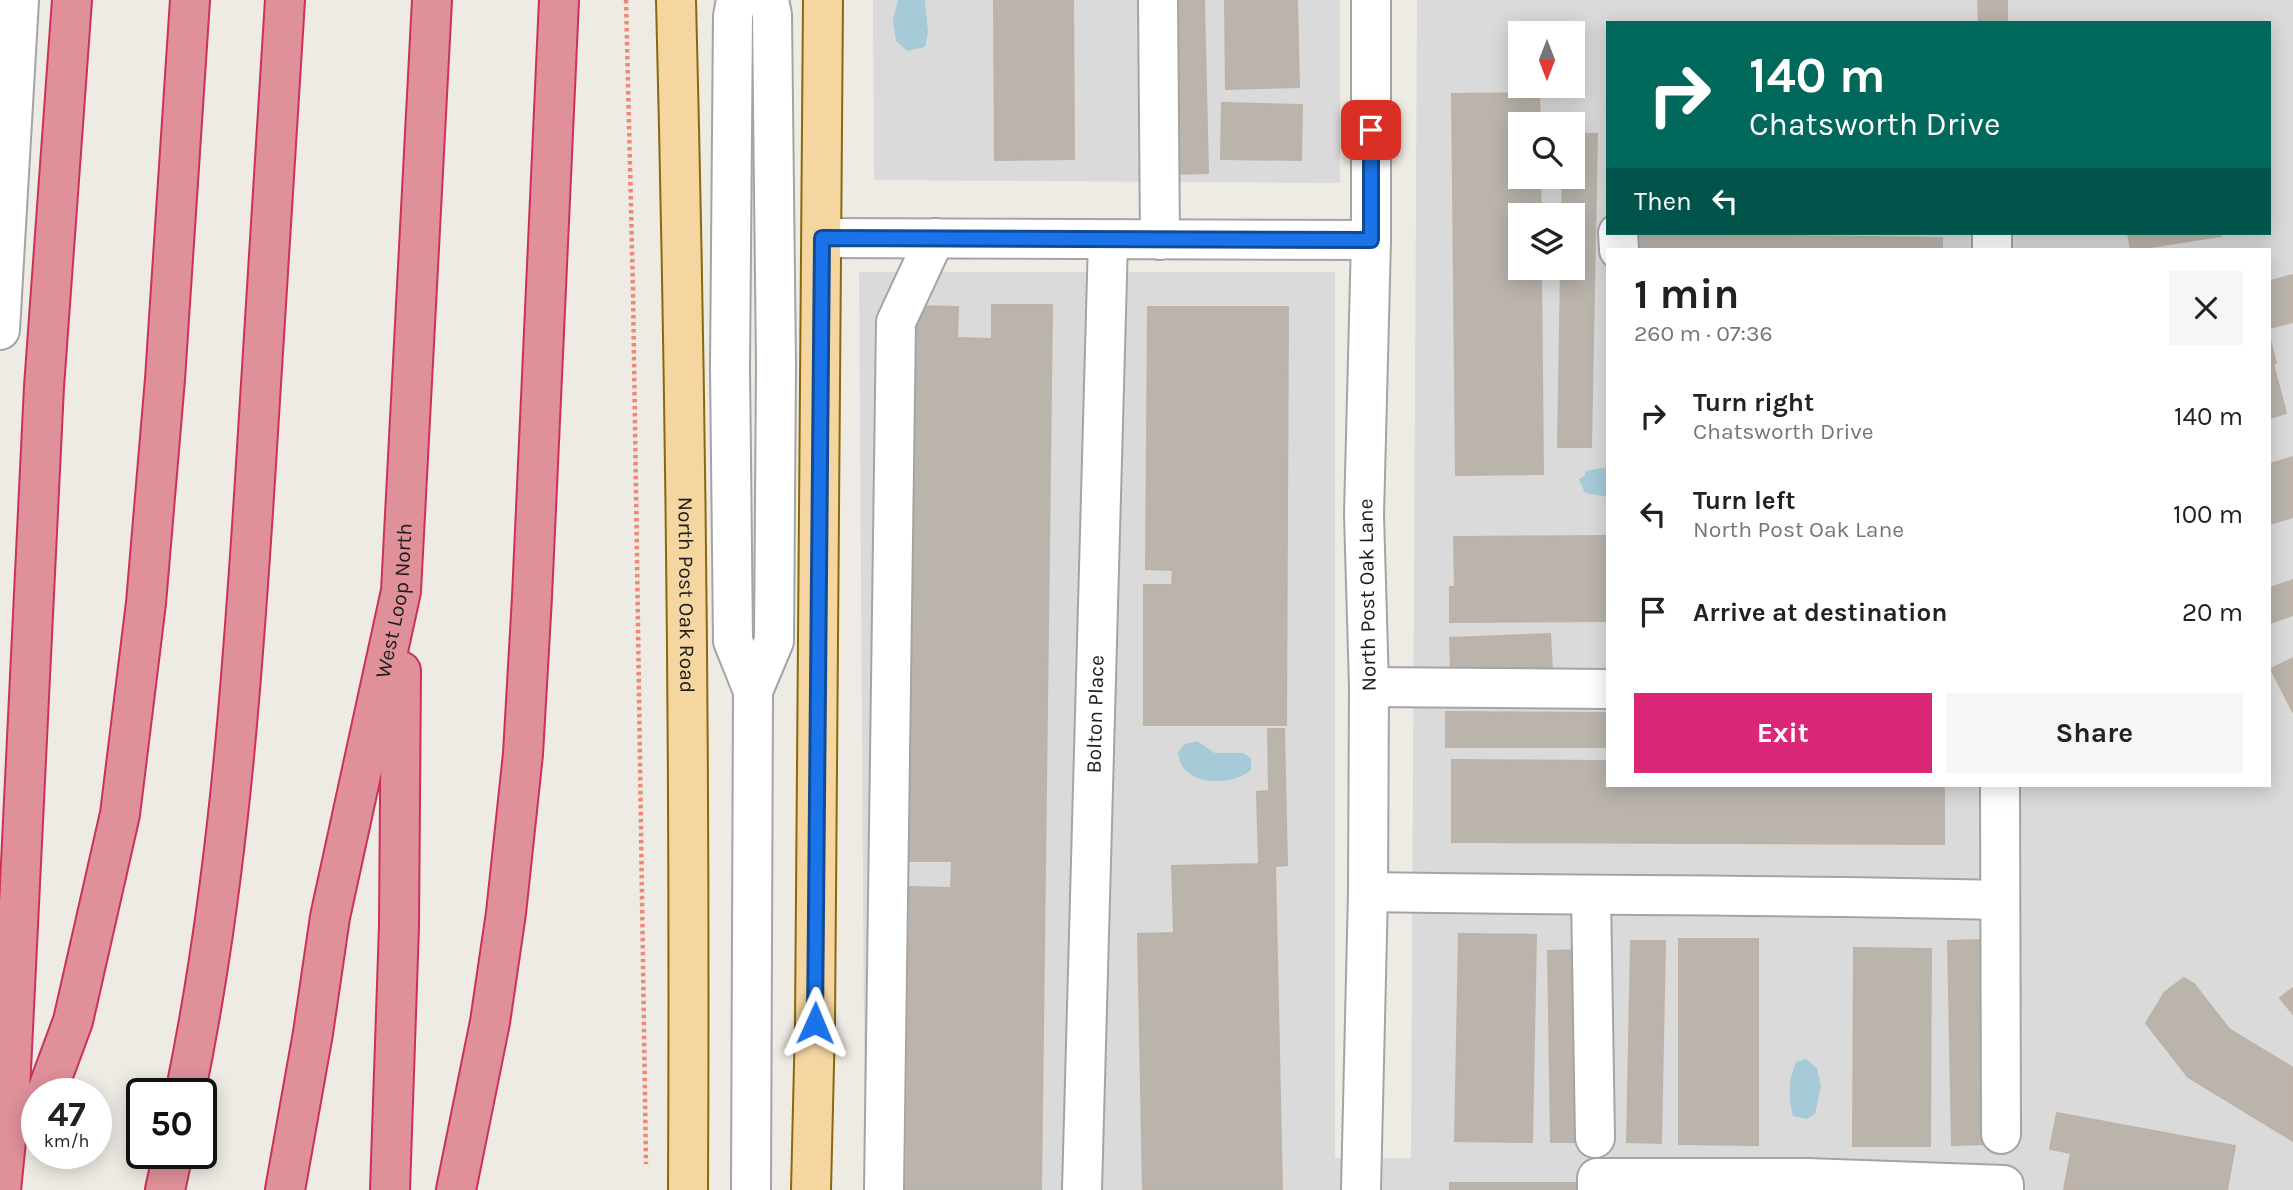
<!DOCTYPE html>
<html lang="en">
<head>
<meta charset="utf-8">
<style>
  :root { --surface:#fff; --page:#f6f6f6; --text:#222; --muted:#767676; --accent:#db2777 }
  body { margin:0; font-family:Karla,sans-serif; background:var(--page); color:var(--text); height:100vh; display:flex; flex-direction:column; font-size:26px; white-space:nowrap }
  * { box-sizing:border-box; margin:0 }
  p { font-size:23px; color:var(--muted) }
  .icon { flex:none; width:38px; height:38px; fill:none; stroke:currentColor; stroke-width:2; stroke-linecap:round; stroke-linejoin:round }
  .map { position:relative; flex:1; overflow:hidden }
  .side { position:absolute; left:1606px; top:248px; width:665px; height:539px; display:flex; flex-direction:column; background:var(--surface); border-radius:0px; box-shadow:0 4px 18px #0003 }
  .side>* { flex:none }
  .hud { position:absolute; left:1606px; top:21px; width:665px; height:214px; border-radius:0px; box-shadow:0 4px 18px #0003; background:#00695c; color:#fff; overflow:hidden }
  .needle { width:46px; rotate:180deg }
  .fabs { position:absolute; left:1508px; top:21px; display:grid; gap:14px }
  .fabs a { display:grid; place-items:center; width:77px; height:77px; border-radius:0px; background:var(--surface); box-shadow:0 4px 18px #0003; font-size:35px }
  .speed { position:absolute; left:21px; top:1078px; display:flex; gap:14px; font-size:35px; font-weight:700; text-align:center }
  .speed>* { display:grid; place-content:center; width:91px; height:91px; border-radius:50%; background:var(--surface); box-shadow:0 4px 18px #0003; line-height:1 }
  .speed small { font-size:18px; font-weight:400 }
  .speed .limit { border:4px solid #111; border-radius:10px; background:#fff; color:#111 }
  .pin { position:absolute; display:grid; place-items:center; width:60px; height:60px; color:#fff; margin:-30px; border-radius:14px; box-shadow:0 4px 10px #0006 }
  .me { position:absolute; width:77px; margin:-38px; rotate:1deg; stroke-linejoin:round; filter:drop-shadow(0 0 5px #0008) }
  .turn { display:flex; align-items:center; gap:24px; height:147px; padding:0 28px; font-size:32px }
  .turn .icon { width:91px; height:91px; stroke-width:2.5 }
  .turn b { display:block; font-size:49px; line-height:60px }
  .then { display:flex; align-items:center; height:66px; padding:0 28px; background:#0003; gap:14px; font-size:26px }
  .round { display:grid; place-items:center; flex:none; width:74px; height:74px; border-radius:0px; background:var(--page) }
  .head { display:flex; align-items:center; justify-content:space-between; height:119px; padding:0 28px }
  h1 { font-size:42px; font-weight:700; line-height:52px }
  .action { display:flex; gap:14px; margin-top:auto; padding:14px 28px }
  .action a { flex:1; height:80px; border-radius:0px; background:var(--accent); color:#fff; font-size:28px; font-weight:700; line-height:80px; text-align:center }
  .action a+a { background:var(--page); color:var(--text) }
  ul { padding:0; list-style:none }
  li { display:flex; align-items:center; gap:21px; height:98px; padding:0 28px }
  li div { flex:1 }
  li b { display:block; font-size:26px }
  li em { font-style:normal }
  .map>svg:first-child { display:block }
  .residential { fill:#dbdada; fill-rule:evenodd }
  .water { fill:#a6cad8 }
  .building { fill:#bab4ad; stroke:#beb2a7; stroke-width:2 }
  .lines { fill:none; stroke-linecap:round; stroke-linejoin:round }
  .minor-casing { stroke:#a4a4a4; stroke-width:42 }
  .major-casing { stroke:#8b690a; stroke-width:42 }
  .highway-casing { stroke:#cc305b; stroke-width:42 }
  .path { stroke:#f08772; stroke-width:4.5; stroke-dasharray:3.5 3.5; stroke-linecap:butt }
  .minor { stroke:#fff; stroke-width:38 }
  .major { stroke:#f5d6a1; stroke-width:38 }
  .highway { stroke:#e09099; stroke-width:38 }
  .route-casing { stroke:#114b97; stroke-width:18 }
  .route { stroke:#1a73e8; stroke-width:12 }
  .labels { text-anchor:middle; dominant-baseline:central; stroke-width:5; stroke-linejoin:round; paint-order:stroke }
  .street-label { font-size:21px; fill:#1d1d1d; stroke:#fff }
</style>
</head>
<body>
<div class="map">
<svg width="2293" height="1190" viewBox="0 0 2293 1190">
  <rect width="100%" height="100%" fill="#edebe3"/>
  <g class="residential">
    <path d="M873,0H1340V183L874,180Z"/>
    <path d="M1417,0H2293V1190H865L859,272H1335V1158H1411ZM1608,23H2270V233H1608ZM1521,33H1573V86H1521ZM1521,124H1573V177H1521ZM1521,215H1573V268H1521ZM1608,250H2270V786H1608Z"/>
  </g>
  <g class="water">
    <path d="M898,0H925L928,32L925,47L907,51L896,41L893,20Z"/>
    <path d="M1608,467V497L1585,493L1579,479L1585,475V471Z"/>
    <path d="M1197,741L1215,753H1243L1251,758V770C1230,788 1180,786 1178,752L1185,744Z"/>
    <path d="M1806,1059L1817,1068L1821,1086L1815,1114L1806,1119L1793,1116C1788,1096 1788,1082 1796,1062Z"/>
  </g>
  <g class="building">
    <path d="M994,0H1073L1074,159L995,160Z"/>
    <path d="M1170,0H1204L1208,173L1173,174Z"/>
    <path d="M1225,0H1297L1299,87L1226,89Z"/>
    <path d="M1978,0H2007V23H1979Z"/>
    <path d="M1539,93L1540,124H1521V177H1540L1541,215H1521V268H1541L1543,474L1456,475L1452,94Z"/>
    <path d="M1222,103L1302,105L1301,160L1221,159Z"/>
    <path d="M1573,134H1597L1591,447H1558L1561,268H1573V215H1562L1563,177H1573Z"/>
    <path d="M2128,233H2221V236L2131,250Z"/>
    <path d="M1640,234L1942,238V250H1640Z"/>
    <path d="M2293,275V322L2270,328V281Z"/>
    <path d="M992,305H1052L1041,1190H906L910,887L951,888L952,861H907L913,306L958,307L957,338L992,339Z"/>
    <path d="M1148,307H1288L1286,725H1144V585H1172L1173,570L1146,569Z"/>
    <path d="M2270,339L2276,363L2273,364L2286,413L2270,418Z"/>
    <path d="M2293,457V517L2270,524V464Z"/>
    <path d="M1608,536V621L1450,622V587H1455L1454,537Z"/>
    <path d="M2293,580V615L2270,623V588Z"/>
    <path d="M1550,634L1552,669L1451,671L1450,638Z"/>
    <path d="M2293,658V712L2271,669Z"/>
    <path d="M1446,712L1608,713V747H1446Z"/>
    <path d="M1268,729H1284L1287,865L1275,866L1282,1190H1143L1138,934L1174,933L1172,866L1259,864L1257,792L1269,791Z"/>
    <path d="M1452,760L1608,761V786H1944V844L1452,842Z"/>
    <path d="M1459,934L1536,935L1532,1142L1455,1141Z"/>
    <path d="M1679,939H1758V1145L1679,1144Z"/>
    <path d="M1983,940L1986,1144L1952,1145L1948,941Z"/>
    <path d="M1631,941H1665L1661,1143L1627,1142Z"/>
    <path d="M1854,948L1931,949L1930,1146H1853Z"/>
    <path d="M1581,950L1584,1142H1551L1548,951Z"/>
    <path d="M2184,978L2194,984L2229,1029L2293,1068V1141L2188,1077L2146,1023L2165,992Z"/>
    <path d="M2293,988V1014L2280,998Z"/>
    <path d="M2057,1113L2235,1146L2227,1190H2064L2071,1153L2050,1149Z"/>
    <rect x="1450" y="1183" width="130" height="7"/>
  </g>
  <g class="lines">
    <g class="minor-casing">
      <g id="minor">
        <path d="M736,0L733,16L730,367L733,641L753,691"/>
        <path d="M1158,0L1160,240"/>
        <path d="M1618,233L1619,250"/>
        <path d="M1992,233V250"/>
        <path d="M822,238L1371,240"/>
        <path d="M0,330L19,0"/>
        <path d="M1369,687L1608,689"/>
        <path d="M2000,786L2001,1134"/>
        <path d="M1368,892C1578,896 1789,894 1999,900"/>
        <path d="M1591,895L1595,1138"/>
        <path d="M751,1190L753,691L774,641L776,365L772,15L769,0"/>
        <path d="M884,1190L896,322L935,238"/>
        <path id="s1" d="M1082,1190L1108,240"/>
        <path d="M1361,1190L1368,892L1369,687L1364,515L1371,240V0"/>
        <path d="M1597,1190V1178H1807L2004,1185V1190"/>
      </g>
    </g>
    <g class="major-casing">
      <g id="major">
        <path id="s2" d="M676,0C686,396 690,793 688,1190"/>
        <path d="M811,1190L815,1023L823,0"/>
      </g>
    </g>
    <g class="highway-casing">
      <g id="highway">
        <path d="M46,1094L73,1021L120,814L146,603L165,379L190,0"/>
        <path d="M185,1094C227,892 242,685 255,480C265,320 275,160 285,0"/>
        <path d="M1,1190L9,1111L44,387L72,0"/>
        <path d="M165,1190L173,1153"/>
        <path id="s3" d="M285,1190L313,1033L330,917L401,591L432,0"/>
        <path d="M390,1190L399,926L401,671"/>
        <path d="M456,1190L490,1022L506,913L523,754L532,597L559,0"/>
      </g>
    </g>
    <path class="path" d="M626,0L633,290L646,1164"/>
    <use href="#minor" class="minor"/>
    <use href="#major" class="major"/>
    <use href="#highway" class="highway"/>
  </g>
  <g class="lines">
    <g class="route-casing">
      <path id="route" d="M815,1023L822,238L1371,240V130"/>
    </g>
    <use href="#route" class="route"/>
  </g>
  <g class="labels">
    <g class="street-label">
      <text stroke="none"><textPath href="#s2" startOffset="595">North Post Oak Road</textPath></text>
      <text transform="translate(1367 595) rotate(-91)">North Post Oak Lane</text>
      <text stroke="none"><textPath href="#s3" startOffset="600">West Loop North</textPath></text>
      <text stroke="none"><textPath href="#s1" startOffset="476">Bolton Place</textPath></text>
    </g>
  </g>
</svg>
<div class="fabs">
<a><svg class="needle" viewBox="-14 -14 28 28"><path d="M0-13l5 13h-10z" fill="#e53935"/><path d="M0 13l5-13h-10z" fill="#767676"/></svg></a>
<a><svg class="icon" aria-label="search" viewBox="0 0 24 24"><circle cx="10" cy="10" r="6"/><path d="M15 15l6 6"/></svg></a>
<a><svg class="icon" aria-label="layers" viewBox="0 0 24 24"><path d="M12 4l9 5-9 5-9-5zM3 14l9 5 9-5"/></svg></a>
</div>
<div class="speed"><div>47<small>km/h</small></div><div class="limit">50</div></div>
<div class="pin" style="left:1371px;top:130px;background:#d93025"><svg class="icon" aria-label="arrive" viewBox="0 0 24 24"><path d="M6 21V4h12l-3 4 3 4H6"/></svg></div>
<svg class="me" style="left:815px;top:1023px" viewBox="-20 -20 40 40"><path d="M0-17L14 15 0 8-14 15z" fill="#1a73e8" stroke="#fff" stroke-width="4"/></svg>
<div class="hud">
<div class="turn"><svg class="icon" aria-label="right" viewBox="0 0 24 24"><path d="M7 20v-9h11M14 6l5 5-5 5"/></svg><div><b>140 m</b>Chatsworth Drive</div></div>
<div class="then">Then<svg class="icon" aria-label="left" viewBox="0 0 24 24"><path d="M17 20v-9H6M10 6l-5 5 5 5"/></svg></div>
</div>
<section class="side">
<div class="head"><div><h1>1 min</h1><p>260 m · 07:36</p></div><a class="round"><svg class="icon" aria-label="close" viewBox="0 0 24 24"><path d="M6 6l12 12M18 6L6 18"/></svg></a></div>
<ul>
<li><svg class="icon" aria-label="right" viewBox="0 0 24 24"><path d="M7 20v-9h11M14 6l5 5-5 5"/></svg><div><b>Turn right</b><p>Chatsworth Drive</p></div><em>140 m</em></li>
<li><svg class="icon" aria-label="left" viewBox="0 0 24 24"><path d="M17 20v-9H6M10 6l-5 5 5 5"/></svg><div><b>Turn left</b><p>North Post Oak Lane</p></div><em>100 m</em></li>
<li><svg class="icon" aria-label="arrive" viewBox="0 0 24 24"><path d="M6 21V4h12l-3 4 3 4H6"/></svg><div><b>Arrive at destination</b></div><em>20 m</em></li>
</ul>
<div class="action"><a>Exit</a><a>Share</a></div>
</section>
</div>
</body>
</html>
